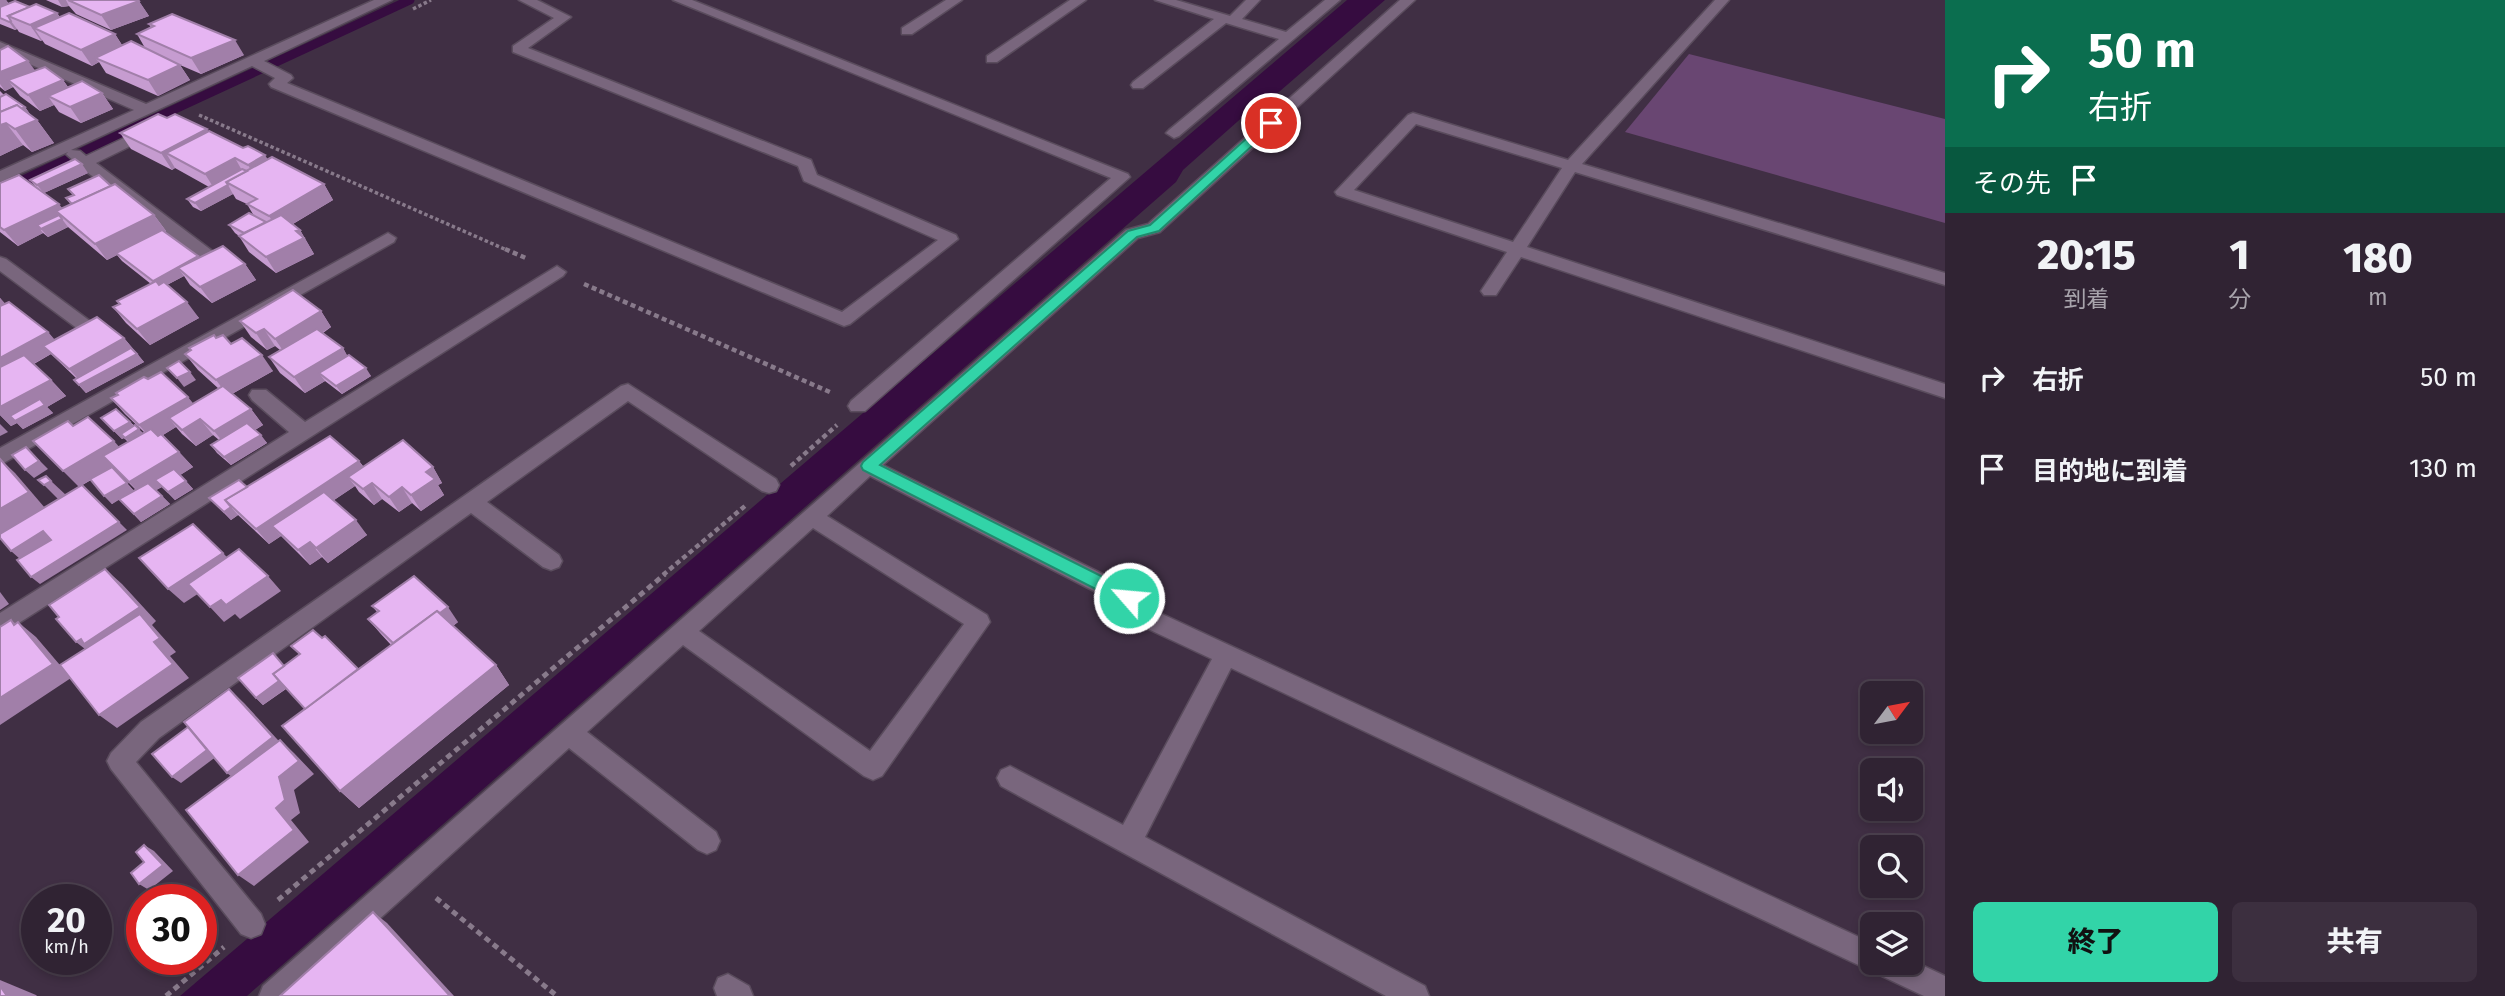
<!DOCTYPE html>
<html lang="ja">
<head>
<meta charset="utf-8">
<style>
  :root { --surface:#302333; --page:#3c2f3f; --text:#f1f3f6; --muted:#a8a4ac; --line:#4b404e; --accent:#32d4a8 }
  body { margin:0; font-family:"Fira Sans","Noto Sans JP",sans-serif; background:var(--page); color:var(--text); height:100vh; display:flex; flex-direction:column; font-size:26px; white-space:nowrap }
  * { box-sizing:border-box; margin:0 }
  p { font-size:23px; color:var(--muted) }
  .icon { flex:none; width:38px; height:38px; fill:none; stroke:currentColor; stroke-width:2; stroke-linecap:round; stroke-linejoin:round }
  .map { position:relative; flex:1; overflow:hidden }
  .side { display:flex; flex-direction:column; background:var(--surface); width:560px }
  .side>* { flex:none }
  .hud { background:#0b6e4f; color:#fff; overflow:hidden }
  .needle { width:46px; rotate:58deg }
  .buttons { position:absolute; left:1860px; top:681px; display:grid; gap:14px }
  .buttons a { display:grid; place-items:center; width:63px; height:63px; border-radius:10px; background:var(--surface); box-shadow:0 4px 10px #0003,0 0 0 2px var(--line); font-size:35px }
  .speed { position:absolute; left:21px; top:884px; display:flex; gap:14px; font-size:35px; font-weight:700; text-align:center }
  .speed>* { display:grid; place-content:center; width:91px; height:91px; border-radius:50%; background:var(--surface); box-shadow:0 4px 10px #0003,0 0 0 2px var(--line); line-height:1 }
  .speed small { font-size:18px; font-weight:400 }
  .speed .limit { border:10px solid #d22; background:#fff; color:#111 }
  .pin { position:absolute; display:grid; place-items:center; width:60px; height:60px; color:#fff; margin:-30px; border:4px solid #fff; border-radius:50%; box-shadow:0 2px 7px #0007 }
  .me { position:absolute; width:77px; margin:-38px; rotate:297deg; stroke-linejoin:round; filter:drop-shadow(0 0 5px #0008) }
  .turn { display:flex; align-items:center; gap:24px; height:147px; padding:0 28px; font-size:32px }
  .turn .icon { width:91px; height:91px; stroke-width:2.5 }
  .turn b { display:block; font-size:49px; line-height:60px }
  .then { display:flex; align-items:center; height:66px; padding:0 28px; background:#0003; gap:14px; font-size:26px }
  .eta { display:flex; justify-content:space-evenly; align-items:center; height:119px; text-align:center }
  .eta b { font-size:42px; font-weight:800; line-height:49px }
  .button { display:flex; gap:14px; margin-top:auto; padding:14px 28px }
  .button a { flex:1; height:80px; border-radius:10px; background:var(--accent); color:#111; font-size:28px; font-weight:800; line-height:80px; text-align:center }
  .button a+a { background:var(--page); color:var(--text) }
  ul { padding:0; list-style:none }
  li { display:flex; align-items:center; gap:21px; height:91px; padding:0 28px }
  li div { flex:1 }
  li b { display:block; font-size:26px }
  li em { font-style:normal }
  main { display:flex; flex:1; min-height:0 }
  .map>svg:first-child { display:block }
  .green { fill:#694672 }
  .water { fill:#360c40 }
  .lines { fill:none; stroke-linecap:round; stroke-linejoin:round }
  .stream { stroke:#360c40; stroke-width:9 }
  .minor-casing { stroke:#5a4c5d; stroke-width:3 }
  .path-far2 { stroke:#887a8b; stroke-width:3.5; stroke-dasharray:3.5 2.5; stroke-linecap:butt }
  .path-far1 { stroke:#887a8b; stroke-width:4.5; stroke-dasharray:5 3.5; stroke-linecap:butt }
  .path { stroke:#887a8b; stroke-width:5; stroke-dasharray:6 4.5; stroke-linecap:butt }
  .minor { fill:#79667d; fill-rule:evenodd }
  .wall { fill:#c69cd0; fill-rule:evenodd }
  .shaded-wall { fill:#a17fa9 }
  .building { fill:#e6b5f2; stroke:#a17fa9; stroke-width:2 }
  .route { fill:#32d4a8; stroke:#208a6d; stroke-width:2 }
</style>
</head>
<body>
<main>
<div class="map">
<svg width="1945" height="996" viewBox="0 0 1945 996">
  <rect width="100%" height="100%" fill="#402f44"/>
  <path class="green" d="M1689,54L1945,119V223L1625,132Z"/>
  <g class="water">
    <path d="M1347,0H1385L1272,98L1246,114L1183,170L1176,182L247,996H180Z"/>
    <path d="M144,118L155,125L0,198V186Z"/>
  </g>
  <g class="lines">
    <path class="stream" d="M147,122L410,0"/>
    <g class="minor-casing">
      <g id="minor">
        <path d="M374,0H392L264,61L291,75L293,78L287,83L842,312L938,240L804,181L798,166L513,52V46L554,18L519,0H537L571,17L528,48L811,160L817,175L956,235L958,239L850,324L844,326L271,87L269,84L275,78L252,66L71,150L80,151L86,156L145,128H155L158,131L155,134L96,163L215,253L218,257L215,261H203L83,169L62,179H50L48,176L50,173L74,161L66,154L68,152L0,182V171L134,110L0,51V42L146,104Z"/>
        <path d="M673,0H692L1128,174L1130,177L865,411H851L848,406L851,401L1111,178Z"/>
        <path d="M946,0H962L912,34H902V28Z"/>
        <path d="M1070,0H1086L997,62H987V56Z"/>
        <path d="M1155,0H1176L1230,16L1246,0H1260L1242,19L1286,32L1325,0H1340L1179,136L1174,138L1166,133L1169,130L1279,39L1226,23L1143,88H1133L1131,85L1133,82L1214,19Z"/>
        <path d="M1400,0H1415L1160,232L1138,238L883,465L1137,591L1162,614L1872,943V962H1911V960L1945,976V996H1924L1231,668L1145,837L1425,986L1429,996H1386L1001,786L997,778L1001,770L1010,766L1123,825L1212,659L1146,628L1121,605L870,476L827,516L987,615L990,622L882,776L873,780L864,776L683,645L587,732L716,832L720,841L716,850L707,854L698,850L569,748L294,996H259L263,986L1126,230L1148,224ZM813,528L964,624L870,751L699,631Z"/>
        <path d="M1715,0H1729L1582,164L1945,273V285L1575,172L1527,247L1945,384V398L1521,257L1496,295H1484L1481,291L1507,252L1337,195L1335,192L1408,115L1413,113L1568,160ZM1416,124L1562,168L1513,242L1354,190Z"/>
        <path d="M388,233L396,238L394,242L0,465V448Z"/>
        <path d="M0,257L6,259L94,324L97,328L94,332H82L0,271Z"/>
        <path d="M557,266L566,272L563,276L0,635V613L289,432L252,400L249,395L252,390H266L305,422Z"/>
        <path d="M628,384L776,479L779,485L776,491L769,493L762,491L628,401L487,502L559,555L562,561L559,567L551,570L543,567L471,513L159,738L136,762L261,914L265,924L261,934L251,938L241,934L111,769L107,761L111,753L141,722L621,386Z"/>
        <path d="M728,974L749,986L753,996H717L714,988L718,978Z"/>
      </g>
    </g>
    <g class="path-far2">
      <path d="M413,9L431,0"/>
      <path d="M199,115L509,251"/>
    </g>
    <g class="path-far1">
      <path d="M505,249L528,259"/>
      <path d="M584,284L832,393"/>
      <path d="M791,466L837,425"/>
      <path d="M663,575L745,506"/>
    </g>
    <g class="path">
      <path d="M436,898L557,996"/>
      <path d="M278,900L665,574"/>
      <path d="M166,996L224,947"/>
    </g>
    <use href="#minor" class="minor"/>
  </g>
  <g class="wall">
    <path d="M0,0H6L9,4L30,7L57,13L60,17L115,34L122,45L145,48L137,34L151,28L149,24L244,55L201,74L180,65L190,80L158,96L106,73L99,62L92,66L45,44L42,40L41,41L19,32L17,29L15,30L0,24Z"/>
    <path d="M46,0H138L149,16L111,30L76,14L69,6L62,7Z"/>
    <path d="M0,50L35,71L63,80L68,87L102,93L113,109L81,123L59,112L54,105L40,111L20,96L13,87L5,91L0,87Z"/>
    <path d="M0,91L4,95L25,107L32,117L37,120L54,143L32,152L23,145L0,156Z"/>
    <path d="M167,118L208,131L243,148L324,184L333,200L293,224L300,230L314,254L276,273L249,252L239,236L235,233L229,225L254,216L247,204L236,199L233,194L201,211L193,207L187,199L209,187L175,168L172,170L131,149L120,133Z"/>
    <path d="M88,173L44,193L62,208L71,205L66,198L73,195L68,189L111,186L154,215L166,231L165,232L199,258L245,264L256,280L212,303L190,285L184,276L167,285L199,318L150,345L126,323L113,307L151,284L122,261L117,255L107,260L68,227L48,237L43,233L18,246L0,232V183L35,186L30,180Z"/>
    <path d="M0,298L5,304L48,332L54,340L124,338L144,362L86,393L74,380L76,378L51,354L34,364L51,380L66,396L47,407L53,413L23,429L17,423L11,426L0,415Z"/>
    <path d="M321,311L331,327L323,333L343,348L347,356L371,376L342,394L325,381L305,393L280,373L269,357L280,350L275,346L267,350L251,337L240,321Z"/>
    <path d="M216,338L231,344L273,371L232,394L251,409L263,425L255,430L267,443L231,465L217,453L211,445L219,440L213,435L196,446L182,434L176,427L163,435L193,467L180,475L193,489L175,500L162,487L156,490L170,504L141,522L119,499L112,504L91,480L79,487L73,426L119,447L128,442L124,438L122,439L101,418L130,422L143,433L144,432L125,414L111,398L193,404L219,389L198,370L185,354ZM112,467H113L136,490L134,491Z"/>
    <path d="M359,461L363,466L433,467L442,483L438,485L444,495L421,511L412,503L399,512L382,499L374,505L359,492L355,486L334,500L367,535L328,563L322,557L310,565L281,536L269,544L238,515L231,520L209,498L247,487Z"/>
    <path d="M372,606L458,622L453,626L496,665L509,685L359,808L340,791L305,709L286,689L263,705L256,698L285,666L300,655L291,646L358,669L391,645L380,633L368,619L377,612Z"/>
  </g>
  <g class="shaded-wall">
    <path d="M0,0H6L10,6L0,10Z"/>
    <path d="M58,0H66L69,6L62,7Z"/>
    <path d="M139,1L149,16L111,30L101,15Z"/>
    <path d="M57,13L68,29L34,28L42,40L41,41L30,25Z"/>
    <path d="M11,21L17,29L15,30L9,22Z"/>
    <path d="M115,34L125,50L95,58L99,62L92,66L81,50Z"/>
    <path d="M235,40L244,55L201,74L191,58Z"/>
    <path d="M28,61L40,77L8,80L13,87L5,91L0,84V72Z"/>
    <path d="M180,65L190,80L158,96L148,80Z"/>
    <path d="M63,80L74,96H48L54,105L40,111L28,95Z"/>
    <path d="M102,93L113,109L81,123L70,107Z"/>
    <path d="M25,107L35,121L37,120L54,143L32,152L15,129L6,123L23,145L0,156V118Z"/>
    <path d="M207,129L217,145L166,153L175,168L172,170L161,153Z"/>
    <path d="M265,155L275,171L257,181L248,165Z"/>
    <path d="M235,158L244,174L226,182L215,190L205,174Z"/>
    <path d="M82,164L88,173L44,193L37,185Z"/>
    <path d="M324,184L333,200L279,232L269,216Z"/>
    <path d="M228,185L233,194L201,211L195,203Z"/>
    <path d="M59,204L71,220L56,211L68,227L48,237L41,229L37,225L43,233L18,246L4,230Z"/>
    <path d="M154,215L166,231L107,260L95,244Z"/>
    <path d="M300,230L314,254L276,273L266,257L296,231Z"/>
    <path d="M198,256L204,265L178,268L184,276L159,289L153,281Z"/>
    <path d="M245,264L256,280L212,303L200,287Z"/>
    <path d="M0,298L11,310L0,316Z"/>
    <path d="M187,302L199,318L150,345L137,329Z"/>
    <path d="M321,311L331,327L286,355L275,339Z"/>
    <path d="M264,329L275,346L267,350L256,333Z"/>
    <path d="M48,332L62,348L43,346L51,354L4,380L0,376V358Z"/>
    <path d="M124,338L144,362L86,393L79,385L82,383L69,369Z"/>
    <path d="M343,348L352,364L319,373L325,381L305,393L294,377Z"/>
    <path d="M262,355L273,371L228,396L216,380Z"/>
    <path d="M366,368L371,376L342,394L336,386Z"/>
    <path d="M190,372L196,380L184,387L177,378Z"/>
    <path d="M51,380L66,396L47,407L53,413L23,429L17,423L11,426L0,415V407Z"/>
    <path d="M188,397L201,413L169,418L176,427L153,441L139,425Z"/>
    <path d="M251,409L263,425L227,447L214,431Z"/>
    <path d="M200,419L213,435L196,446L182,430Z"/>
    <path d="M130,422L137,430L121,434L124,438L122,439L114,431Z"/>
    <path d="M0,424L8,432L0,436Z"/>
    <path d="M139,429L153,445L140,454L125,438Z"/>
    <path d="M261,435L267,443L231,465L224,457Z"/>
    <path d="M114,441L128,457L79,487L63,471Z"/>
    <path d="M26,447L48,469L34,478L25,470Z"/>
    <path d="M179,452L193,467L144,498L129,482Z"/>
    <path d="M0,459L15,473L45,508L0,535Z"/>
    <path d="M359,461L369,476L348,477L355,486L282,535L272,526L281,536L269,544L256,529Z"/>
    <path d="M433,467L442,483L438,485L444,495L421,511L411,495L426,472Z"/>
    <path d="M51,481L67,496L60,501L44,485Z"/>
    <path d="M186,481L193,489L175,500L168,492Z"/>
    <path d="M127,483L134,491L112,504L104,496Z"/>
    <path d="M372,483L382,499L374,505L363,489Z"/>
    <path d="M402,487L412,503L399,512L389,497Z"/>
    <path d="M162,496L170,504L141,522L134,514Z"/>
    <path d="M231,507L238,515L231,520L224,512Z"/>
    <path d="M356,520L367,535L328,563L316,548Z"/>
    <path d="M119,522L127,530L40,584L31,577Z"/>
    <path d="M43,531L52,539L20,559L11,551Z"/>
    <path d="M310,542L322,557L310,565L298,550Z"/>
    <path d="M223,553L237,568L184,603L168,589Z"/>
    <path d="M105,569L122,584L156,621L152,625L176,652L170,656L189,678L117,728L99,715L94,656L76,642Z"/>
    <path d="M268,576L281,591L240,619L235,614L224,622L210,607L221,600Z"/>
    <path d="M0,592L9,604L0,610Z"/>
    <path d="M448,607L458,622L407,660L396,646Z"/>
    <path d="M11,620L25,631L18,622L36,637L71,678L0,725V698L14,625Z"/>
    <path d="M496,665L509,685L359,808L340,791Z"/>
    <path d="M291,673L298,680L263,705L256,698Z"/>
    <path d="M229,689L244,703L288,751L243,786L227,773Z"/>
    <path d="M280,740L294,753L314,774L294,790L300,813L291,820L309,842L254,886L238,875L276,808L279,777Z"/>
    <path d="M208,749L217,756L181,783L172,777Z"/>
    <path d="M144,845L154,851L173,871L149,890L139,884L163,865Z"/>
    <path d="M373,912L387,923L454,996H450Z"/>
    <path d="M0,980L36,995L37,996H7L0,986Z"/>
  </g>
  <g class="building">
    <path d="M68,0H138L139,1L101,15Z"/>
    <path d="M15,1L30,7L8,16L11,21L9,22L0,18V7Z"/>
    <path d="M36,4L57,13L30,25L8,16Z"/>
    <path d="M69,13L115,34L81,50L34,28Z"/>
    <path d="M172,14L235,40L191,58L137,34L154,26L149,24Z"/>
    <path d="M131,41L180,65L148,80L95,58Z"/>
    <path d="M8,46L28,61L0,72V50Z"/>
    <path d="M45,67L63,80L28,95L8,80Z"/>
    <path d="M82,81L102,93L70,107L48,96Z"/>
    <path d="M6,94L25,107L21,109L17,105L0,112V97Z"/>
    <path d="M17,105L37,120L15,129L6,123L0,125V112Z"/>
    <path d="M158,114L167,118L175,114L207,129L161,153L120,133Z"/>
    <path d="M209,131L243,148L248,146L265,155L248,165L235,158L205,174L166,153Z"/>
    <path d="M272,157L324,184L269,216L247,204L257,199L226,182Z"/>
    <path d="M75,159L82,164L37,185L30,180Z"/>
    <path d="M242,169L247,171L226,182L228,185L195,203L187,199Z"/>
    <path d="M19,175L59,204L4,230L0,227V183Z"/>
    <path d="M99,175L111,186L72,204L66,198L74,195L68,189Z"/>
    <path d="M115,184L154,215L95,244L56,211Z"/>
    <path d="M249,213L266,222L244,233L229,225Z"/>
    <path d="M59,215L62,219L41,229L37,225Z"/>
    <path d="M281,215L300,230L296,231L304,238L266,257L239,236Z"/>
    <path d="M162,230L198,256L153,281L116,253Z"/>
    <path d="M223,246L245,264L200,287L178,268Z"/>
    <path d="M156,281L159,285L164,282L187,302L137,329L113,307L120,304L117,301Z"/>
    <path d="M293,290L321,311L275,339L264,329L256,333L240,321Z"/>
    <path d="M9,302L48,332L0,358V306Z"/>
    <path d="M97,317L124,338L69,369L43,346Z"/>
    <path d="M317,329L343,348L294,377L269,357Z"/>
    <path d="M214,335L216,338L223,335L231,344L242,338L262,355L216,380L185,354L191,350L189,348Z"/>
    <path d="M131,348L137,354L79,385L74,380Z"/>
    <path d="M24,355L51,380L0,407V367Z"/>
    <path d="M349,355L366,368L336,386L319,373Z"/>
    <path d="M179,361L190,372L177,378L167,368Z"/>
    <path d="M161,372L188,397L139,425L111,398L118,395L116,393L144,377L148,379Z"/>
    <path d="M223,386L251,409L214,431L200,419L182,430L169,418Z"/>
    <path d="M40,399L45,405L15,421L10,416Z"/>
    <path d="M116,409L130,422L114,431L101,418Z"/>
    <path d="M88,417L114,441L63,471L33,441L68,421L73,426Z"/>
    <path d="M247,423L261,435L224,457L211,445Z"/>
    <path d="M135,425L139,429L125,438L121,434Z"/>
    <path d="M151,429L158,436L161,434L179,452L129,482L103,456Z"/>
    <path d="M330,436L359,461L256,529L225,500Z"/>
    <path d="M403,440L433,467L426,472L435,479L411,495L402,487L389,497L372,483L363,489L348,477Z"/>
    <path d="M26,447L39,461L25,470L12,455Z"/>
    <path d="M0,459L29,492L0,509Z"/>
    <path d="M112,467L127,483L104,496L90,479Z"/>
    <path d="M174,469L186,481L168,492L155,480Z"/>
    <path d="M46,476L51,481L44,485L38,480Z"/>
    <path d="M239,480L247,487L225,500L231,507L224,512L209,498Z"/>
    <path d="M148,483L162,496L134,514L119,499Z"/>
    <path d="M82,485L119,522L31,577L17,560L51,540L43,531L11,551L0,538V534Z"/>
    <path d="M324,492L356,520L316,548L310,542L298,550L272,526Z"/>
    <path d="M193,524L223,553L168,589L139,558Z"/>
    <path d="M239,549L268,576L226,605L221,600L210,607L188,584Z"/>
    <path d="M105,569L140,607L84,644L81,639L76,642L56,619L59,617L49,605Z"/>
    <path d="M414,576L448,607L440,613L437,611L393,643L368,619L379,611L372,606Z"/>
    <path d="M437,611L496,665L340,791L282,726Z"/>
    <path d="M140,614L160,638L154,642L173,664L99,715L60,665Z"/>
    <path d="M11,620L14,625L18,622L53,664L0,698V627Z"/>
    <path d="M313,630L322,638L325,636L358,669L305,709L273,674L300,654L291,646Z"/>
    <path d="M273,653L284,666L273,674L279,681L256,698L238,678Z"/>
    <path d="M229,689L273,737L227,773L184,722Z"/>
    <path d="M188,727L207,750L172,777L152,754Z"/>
    <path d="M280,740L299,761L279,777L285,800L276,808L294,830L238,875L186,810Z"/>
    <path d="M144,845L163,865L139,884L131,873L144,862L136,852Z"/>
    <path d="M373,912L450,996H280Z"/>
    <path d="M0,986L7,996H0Z"/>
  </g>
  <path class="route" d="M1267,120L1277,123L1159,231L1137,237L880,465L1135,593L1137,598L1135,603H1123L863,470L861,466L863,462L1128,231L1150,225Z"/>
</svg>
<div class="buttons">
<a><svg class="needle" viewBox="-14 -14 28 28"><path d="M0-13l5 13h-10z" fill="#e53935"/><path d="M0 13l5-13h-10z" fill="#a8a4ac"/></svg></a>
<a><svg class="icon" aria-label="sound" viewBox="0 0 24 24"><path d="M4 9h4l5-4v14l-5-4H4zM17 9q2 3 0 6"/></svg></a>
<a><svg class="icon" aria-label="search" viewBox="0 0 24 24"><circle cx="10" cy="10" r="6"/><path d="M15 15l6 6"/></svg></a>
<a><svg class="icon" aria-label="layers" viewBox="0 0 24 24"><path d="M12 4l9 5-9 5-9-5zM3 14l9 5 9-5"/></svg></a>
</div>
<div class="speed"><div>20<small>km/h</small></div><div class="limit">30</div></div>
<div class="pin" style="left:1271px;top:123px;background:#d93025"><svg class="icon" aria-label="arrive" viewBox="0 0 24 24"><path d="M6 21V4h12l-3 4 3 4H6"/></svg></div>
<svg class="me" style="left:1129px;top:598px" viewBox="-20 -20 40 40"><circle r="17" fill="#32d4a8" stroke="#fff" stroke-width="3"/><path d="M0-11L8 9 0 5-8 9z" fill="#fff"/></svg>
</div>
<section class="side">
<div class="hud">
<div class="turn"><svg class="icon" aria-label="right" viewBox="0 0 24 24"><path d="M7 20v-9h11M14 6l5 5-5 5"/></svg><div><b>50 m</b>右折</div></div>
<div class="then">その先<svg class="icon" aria-label="arrive" viewBox="0 0 24 24"><path d="M6 21V4h12l-3 4 3 4H6"/></svg></div>
</div>
<div class="eta">
<div><b>20:15</b><p>到着</p></div>
<div><b>1</b><p>分</p></div>
<div><b>180</b><p>m</p></div>
</div>
<ul>
<li><svg class="icon" aria-label="right" viewBox="0 0 24 24"><path d="M7 20v-9h11M14 6l5 5-5 5"/></svg><div><b>右折</b></div><em>50 m</em></li>
<li><svg class="icon" aria-label="arrive" viewBox="0 0 24 24"><path d="M6 21V4h12l-3 4 3 4H6"/></svg><div><b>目的地に到着</b></div><em>130 m</em></li>
</ul>
<div class="button"><a>終了</a><a>共有</a></div>
</section>
</main>
</body>
</html>
